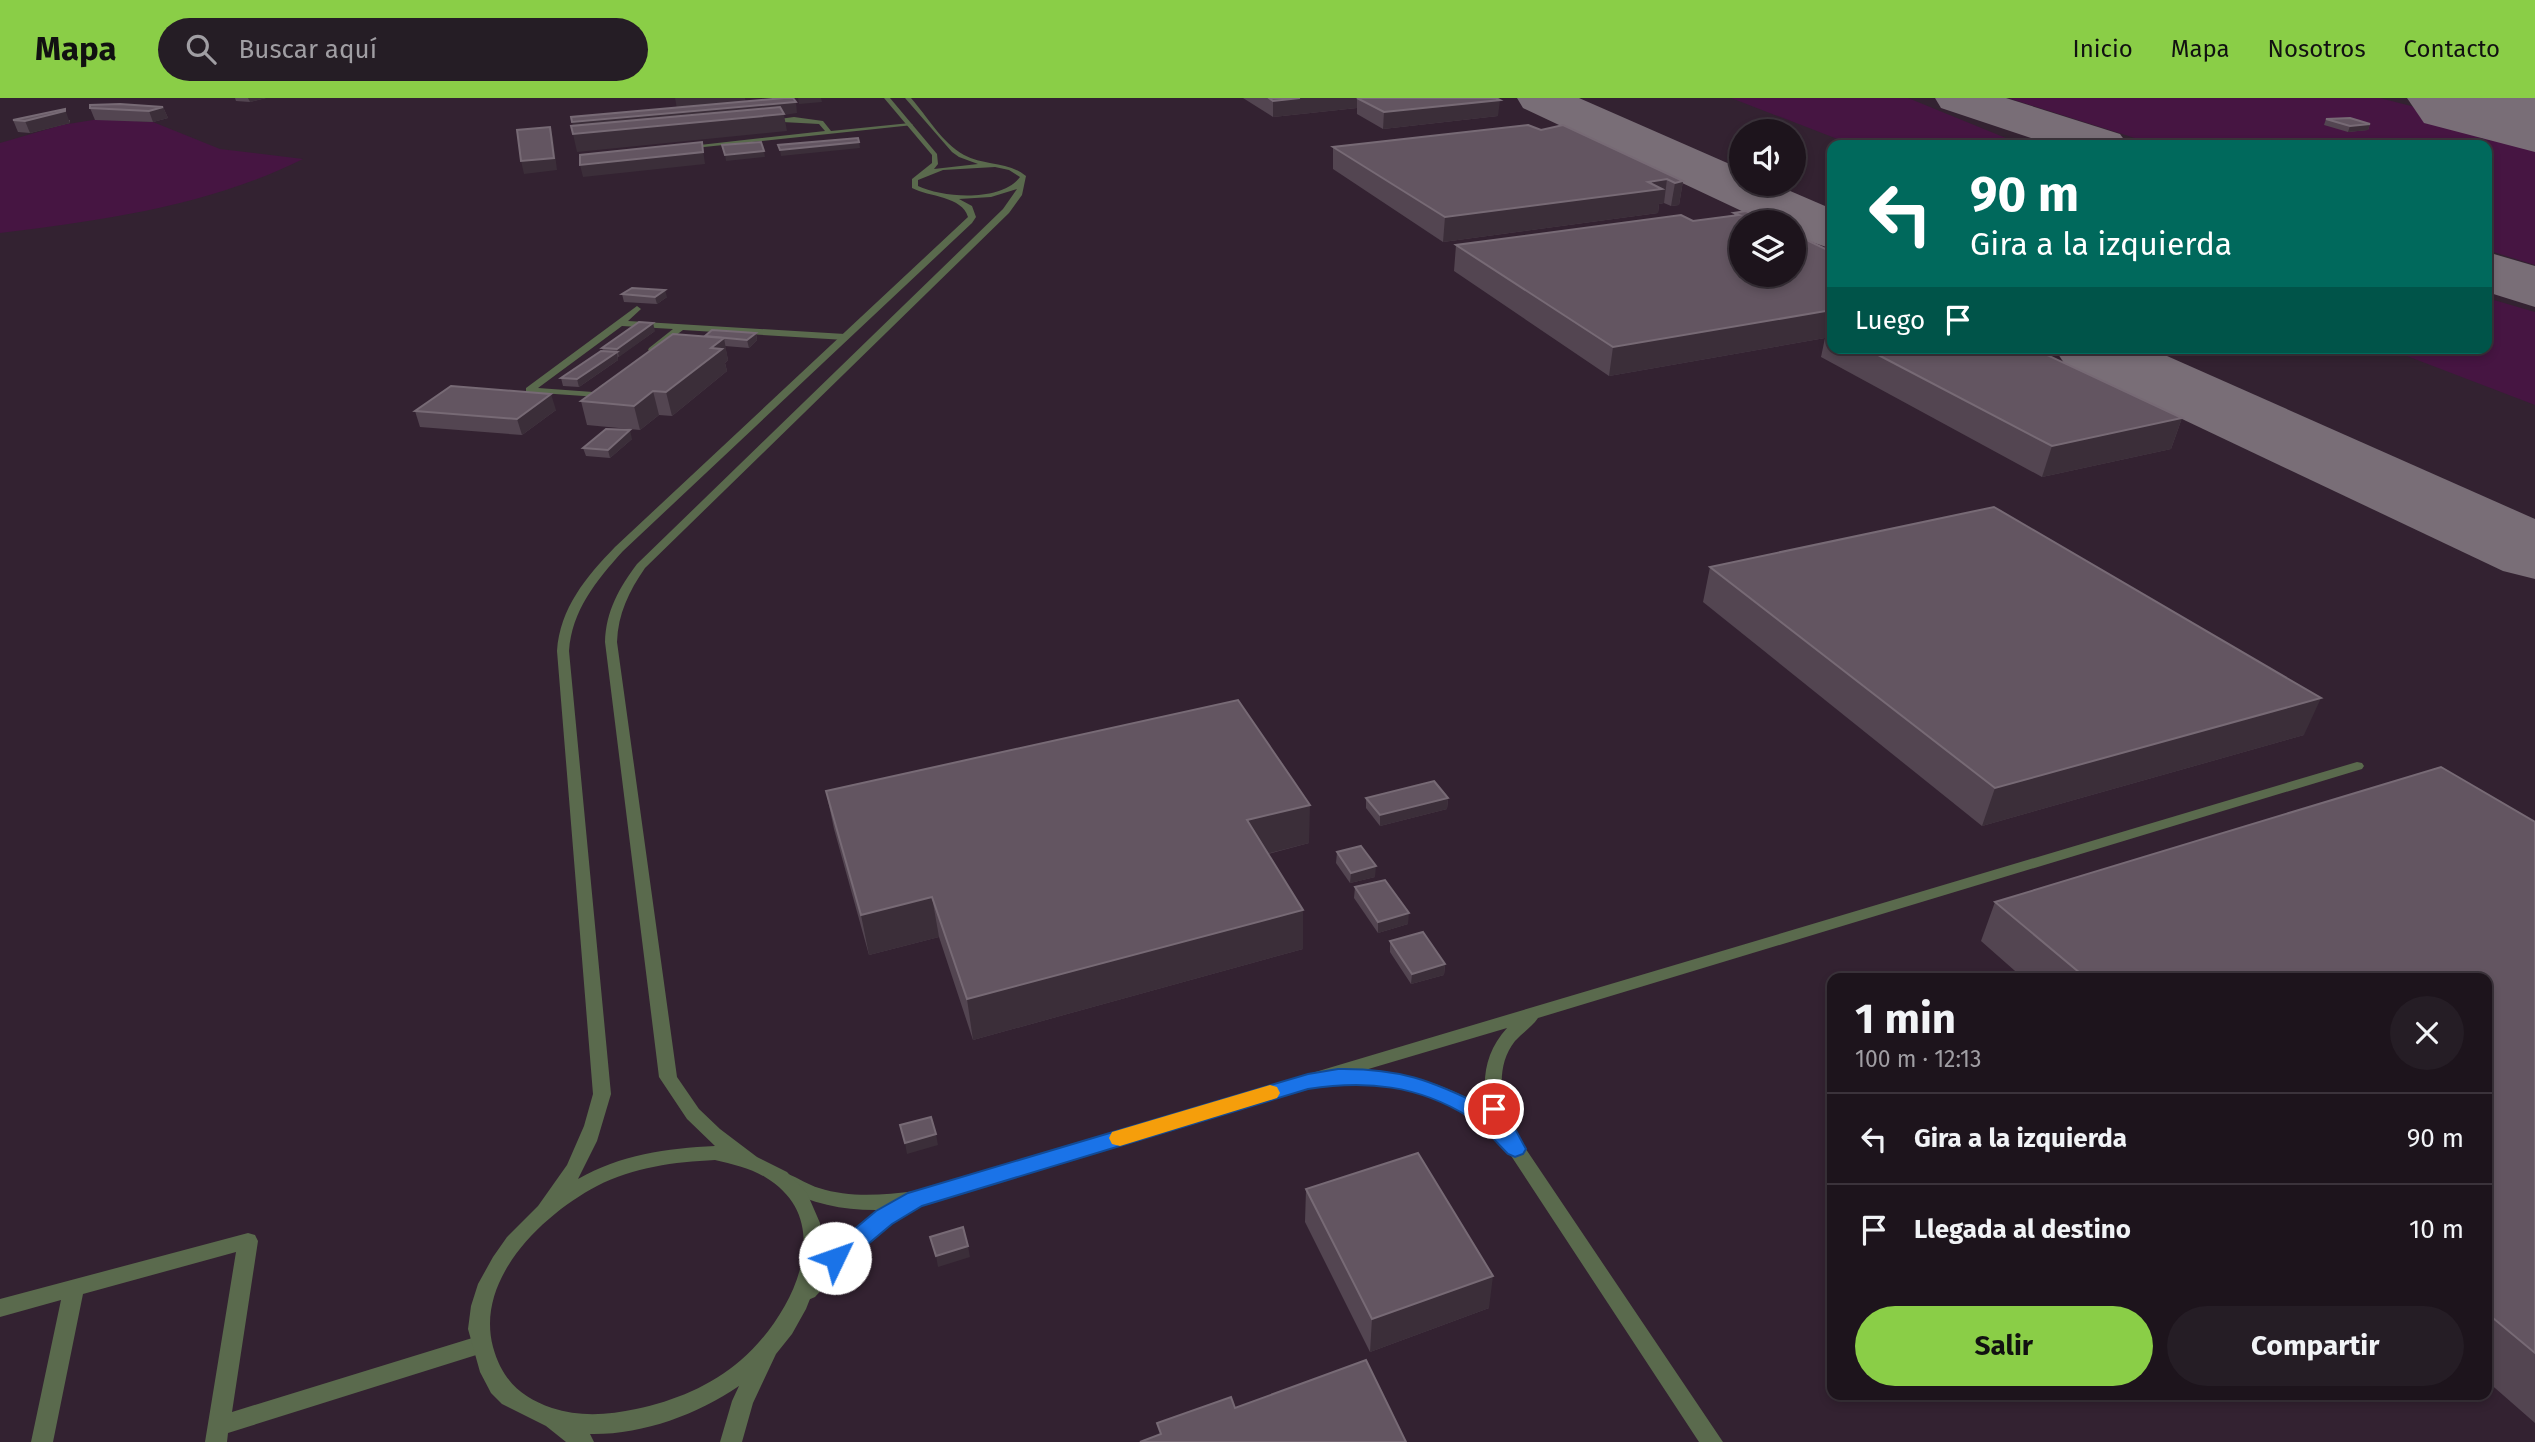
<!DOCTYPE html>
<html lang="es">
<head>
<meta charset="utf-8">
<style>
  :root { --surface:#1d141c; --page:#251d25; --text:#f1f3f6; --muted:#a09ea3; --line:#3b333b; --accent:#8ace47 }
  body { margin:0; font-family:"Fira Sans",sans-serif; background:var(--page); color:var(--text); height:100vh; display:flex; flex-direction:column; font-size:26px; white-space:nowrap }
  * { box-sizing:border-box; margin:0 }
  p { font-size:23px; color:var(--muted) }
  .icon { flex:none; width:38px; height:38px; fill:none; stroke:currentColor; stroke-width:2; stroke-linecap:round; stroke-linejoin:round }
  .map { position:relative; flex:1; overflow:hidden }
  .sheet { position:absolute; left:1827px; top:875px; width:665px; height:427px; display:flex; flex-direction:column; background:var(--surface); border-radius:14px; box-shadow:0 4px 10px #0003,0 0 0 2px var(--line) }
  .sheet>* { flex:none }
  .guide { position:absolute; left:1827px; top:42px; width:665px; height:214px; border-radius:14px; box-shadow:0 4px 10px #0003,0 0 0 2px var(--line); background:#00695c; color:#fff; overflow:hidden }
  .controls { position:absolute; left:1729px; top:21px; display:grid; gap:14px }
  .controls a { display:grid; place-items:center; width:77px; height:77px; border-radius:50%; background:var(--surface); box-shadow:0 4px 10px #0003,0 0 0 2px var(--line); font-size:35px }
  .pin { position:absolute; display:grid; place-items:center; width:60px; height:60px; color:#fff; margin:-30px; border:4px solid #fff; border-radius:50%; box-shadow:0 2px 7px #0007 }
  .me { position:absolute; width:77px; margin:-38px; rotate:48deg; stroke-linejoin:round; filter:drop-shadow(0 0 5px #0008) }
  .turn { display:flex; align-items:center; gap:24px; height:147px; padding:0 28px; font-size:32px }
  .turn .icon { width:91px; height:91px; stroke-width:2.5 }
  .turn b { display:block; font-size:49px; line-height:60px }
  .then { display:flex; align-items:center; height:66px; padding:0 28px; background:#0003; gap:14px; font-size:26px }
  .round { display:grid; place-items:center; flex:none; width:74px; height:74px; border-radius:37px; background:var(--page) }
  .overview { display:flex; align-items:center; justify-content:space-between; height:119px; padding:0 28px }
  h1 { font-size:42px; font-weight:700; line-height:52px }
  .button { display:flex; gap:14px; margin-top:auto; padding:14px 28px }
  .button a { flex:1; height:80px; border-radius:42px; background:var(--accent); color:#111; font-size:28px; font-weight:700; line-height:80px; text-align:center }
  .button a+a { background:var(--page); color:var(--text) }
  ul { padding:0; list-style:none }
  li { display:flex; align-items:center; gap:21px; height:91px; padding:0 28px; border-top:2px solid var(--line) }
  li div { flex:1 }
  li b { display:block; font-size:26px }
  li em { font-style:normal }
  header { display:flex; align-items:center; gap:42px; box-sizing:border-box; height:98px; padding:0 35px; background:var(--accent); color:#111 }
  header strong { font-size:33px }
  nav { display:flex; gap:38px; margin-inline-start:auto; font-size:24px }
  .search { width:490px; height:63px; background:var(--page); display:flex; align-items:center; gap:18px; box-sizing:border-box; padding:0 24px; border-radius:38px; color:var(--muted); font-size:26px }
  .map>svg:first-child { display:block }
  .built { fill:#332231; fill-rule:evenodd }
  .green { fill:#461542 }
  .lines { fill:none; stroke-linecap:round; stroke-linejoin:round }
  .taxiway { fill:#796e77; fill-rule:evenodd }
  .runway { fill:#796e77; fill-rule:evenodd }
  .service { fill:#5a6a4d; fill-rule:evenodd }
  .minor { fill:#5a6a4d; fill-rule:evenodd }
  .wall { fill:#534551 }
  .shaded-wall { fill:#3b2e39 }
  .building { fill:#635561; stroke:#776a75; stroke-width:2 }
  .route { fill:#1a73e8; stroke:#114b97; stroke-width:2 }
  .slow { fill:#f59e0b }
</style>
</head>
<body>
<header>
<strong>Mapa</strong>
<div class="search"><svg class="icon" aria-label="search" viewBox="0 0 24 24"><circle cx="10" cy="10" r="6"/><path d="M15 15l6 6"/></svg>Buscar aquí</div>
<nav><a>Inicio</a><a>Mapa</a><a>Nosotros</a><a>Contacto</a></nav>
</header>
<div class="map">
<svg width="2535" height="1344" viewBox="0 0 2535 1344">
  <rect width="100%" height="100%" fill="#271b25"/>
  <path class="built" d="M0,0H2535V1344H0ZM1741,33H1794V86H1741ZM1832,47H2487V250H1832ZM1741,124H1794V177H1741ZM1832,880H2487V1297H1832Z"/>
  <g class="green">
    <path d="M1731,0H1908L2023,47H1853Z"/>
    <path d="M2008,0H2380L2535,40V167L2487,152V47H2157Z"/>
    <path d="M99,21L153,24L220,51L303,61C208,108 104,122 0,135V45L62,27Z"/>
    <path d="M2487,200L2535,214V307L2386,250H2487Z"/>
  </g>
  <g class="lines">
    <g class="taxiway">
      <path d="M1517,0H1579L1741,71V86H1774L1832,111V151L1794,138V124H1765L1523,10Z"/>
      <path d="M1935,0H2006L2120,36L2128,47H2052L1941,10Z"/>
      <path d="M2487,154L2535,168V209L2487,194Z"/>
      <path d="M2054,250H2149L2535,421V481L2503,473L2064,265Z"/>
    </g>
    <path class="runway" d="M2407,0H2535V54L2424,25Z"/>
    <g class="service">
      <path d="M794,19L823,23L831,33L910,25L913,27L685,51L682,49L825,33L819,26L764,23Z"/>
      <path d="M637,208L641,211L628,223L845,236L849,239L845,242L683,232L652,255L648,252L649,250L673,231L622,228L538,290L593,294L603,286H609V290L598,299L526,294V290Z"/>
      <path d="M2357,664L2362,665L2364,668L2362,671L1538,920C1532,929 1522,935 1515,943C1495,968 1501,1002 1511,1029L1723,1344H1699L1502,1044L1495,1042C1464,1011 1428,992 1384,987C1370,986 1347,990 1336,982L916,1108L860,1149L815,1199L808,1202L801,1199L798,1193L801,1187L846,1137L883,1112C846,1113 814,1107 781,1089L779,1084L781,1079L788,1076C799,1080 808,1087 819,1090C850,1100 883,1097 915,1093ZM1507,930C1485,954 1481,982 1488,1013C1451,987 1410,976 1365,972Z"/>
      <path d="M248,1135L255,1137L258,1143L232,1314L482,1237L489,1239L492,1246L489,1253L228,1335L227,1344H205L236,1154L83,1196L53,1344H31L61,1202L0,1219V1201Z"/>
    </g>
    <path class="minor" d="M884,0H890L937,56L938,66L934,71L978,66L959,59L952,54L905,0H911C927,18 942,45 964,57C984,68 1008,63 1026,78L1022,97L1009,115L645,470C629,493 618,516 617,544L677,979L699,1011L720,1031L757,1059L787,1074L807,1095L820,1125L823,1152L819,1178L806,1211L792,1236L776,1256L753,1305L742,1344H720L732,1303L739,1288C696,1317 642,1337 590,1336L594,1344H566L546,1328L502,1306L491,1295L480,1274L468,1231L471,1208L478,1186L493,1159L507,1139L538,1108L567,1067L584,1028L593,996L557,553C560,510 586,479 615,449L968,119C962,98 929,99 912,90V81L932,65V57ZM995,69L1009,72L1020,79C1002,104 943,100 918,88V82L943,72ZM1017,91L1003,111L637,466C619,490 606,513 605,544L659,979L687,1021L715,1048C667,1050 620,1057 578,1081L597,1043L611,996L569,553C572,512 596,483 623,453L972,125L976,119L972,108L959,101L991,99ZM715,1062C732,1066 750,1070 765,1079C841,1124 790,1220 741,1262C711,1288 674,1303 636,1311C609,1317 579,1319 552,1310C521,1299 502,1282 493,1249C475,1181 542,1117 597,1088C634,1069 674,1064 715,1062Z"/>
  </g>
  <g class="wall">
    <path d="M235,0H266L250,4L236,3Z"/>
    <path d="M1243,0H1496L1498,18L1383,31L1357,16V10L1273,19Z"/>
    <path d="M163,9L168,20L153,24L95,22L90,10Z"/>
    <path d="M2326,21L2370,26L2368,32L2348,34L2324,27Z"/>
    <path d="M13,22H70V25L30,35L18,34Z"/>
    <path d="M1333,49L1683,83L1679,107L1671,108L1664,105L1659,106L1658,115L1443,144L1333,71Z"/>
    <path d="M1734,115L1832,154V250H2032L2182,320L2171,351L2042,379L1821,259L1825,240L1609,278L1454,173L1456,147L1693,123L1734,117Z"/>
    <path d="M622,196L667,199L657,206L624,204Z"/>
    <path d="M655,233L618,259V262L579,289L563,288L561,280L603,253L602,250Z"/>
    <path d="M756,235L757,242L749,250L725,248L728,262L725,265L727,273L672,318L659,317L640,332L587,327L581,303L705,238Z"/>
    <path d="M556,312L522,337L420,329L415,313Z"/>
    <path d="M632,341L610,360L586,358L583,350Z"/>
    <path d="M1710,469L2304,637L1982,728L1703,504Z"/>
    <path d="M826,693L1309,745L1268,756L1303,812V851L973,942L939,839L869,857L834,731Z"/>
    <path d="M1366,700H1448L1447,711L1380,728L1366,710Z"/>
    <path d="M2535,724V1325L2487,1283V880H2023L1981,843L1995,804Z"/>
    <path d="M1337,754L1375,779L1350,785L1336,765Z"/>
    <path d="M1355,789L1408,826L1378,835L1354,800Z"/>
    <path d="M1390,843L1445,866L1444,877L1411,886L1390,854Z"/>
    <path d="M1306,1091L1489,1210L1370,1254L1305,1124Z"/>
  </g>
  <g class="shaded-wall">
    <path d="M248,0H266L250,4Z"/>
    <path d="M675,0H745L746,5L677,11Z"/>
    <path d="M798,0H821L822,4L799,6Z"/>
    <path d="M1299,0H1448H1357V10L1273,19V3Z"/>
    <path d="M1500,2L1498,18L1383,31L1384,14Z"/>
    <path d="M796,4L797,15L784,17L787,33L577,54L573,36H574L572,24Z"/>
    <path d="M163,9L168,20L153,24L149,13Z"/>
    <path d="M65,11L70,25L30,35L25,23Z"/>
    <path d="M2370,26L2368,32L2348,34L2350,28Z"/>
    <path d="M550,29L553,40L557,72L524,76L521,63Z"/>
    <path d="M702,44L705,66L583,79L580,67Z"/>
    <path d="M859,44L860,50L781,58L780,52Z"/>
    <path d="M764,53L765,59L726,63L725,57Z"/>
    <path d="M1667,81L1664,105L1659,106L1658,115L1443,144L1445,119Z"/>
    <path d="M1683,83L1679,107L1671,108L1675,85Z"/>
    <path d="M665,192L667,199L657,206L655,199Z"/>
    <path d="M1832,212V233L1827,230L1825,240L1609,278L1613,249Z"/>
    <path d="M653,225L655,233L619,259L617,251Z"/>
    <path d="M756,235L757,242L749,250L747,242Z"/>
    <path d="M724,240L728,262L725,265L727,273L672,318L666,294L711,250Z"/>
    <path d="M617,254L618,262L579,289L577,281Z"/>
    <path d="M653,293L659,317L640,332L634,308Z"/>
    <path d="M551,296L556,312L522,337L517,321Z"/>
    <path d="M2182,320L2171,351L2042,379L2052,348Z"/>
    <path d="M630,332L632,341L610,360L608,352Z"/>
    <path d="M2321,600L2304,637L1982,728L1995,690Z"/>
    <path d="M1448,700L1447,711L1380,728V717Z"/>
    <path d="M1310,707L1309,745L1247,761V722Z"/>
    <path d="M1376,768L1375,779L1350,785L1351,775Z"/>
    <path d="M932,799L939,839L869,857L861,817Z"/>
    <path d="M1303,812V851L973,942L967,901Z"/>
    <path d="M1409,815L1408,826L1378,835V824Z"/>
    <path d="M1445,866L1444,877L1411,886L1412,876Z"/>
    <path d="M936,1036L938,1047L907,1056L905,1045Z"/>
    <path d="M968,1148L970,1159L938,1169L936,1158Z"/>
    <path d="M1493,1178L1489,1210L1370,1254L1372,1221Z"/>
  </g>
  <g class="building">
    <path d="M784,0H793L796,4L572,24L571,19Z"/>
    <path d="M1269,0H1300L1273,3Z"/>
    <path d="M1357,0H1496L1500,2L1384,14Z"/>
    <path d="M120,6L163,9L149,13L90,10V7Z"/>
    <path d="M780,9L784,16L573,36L571,28Z"/>
    <path d="M65,11V13L25,23L13,22Z"/>
    <path d="M2350,20L2370,26L2350,28L2326,21Z"/>
    <path d="M1528,27L1541,32L1563,27L1683,83L1675,85L1667,81L1648,84L1662,91L1445,119L1333,49Z"/>
    <path d="M550,29L554,60L521,63L517,32Z"/>
    <path d="M858,40L859,44L780,52L778,47Z"/>
    <path d="M702,44L703,54L580,67V57Z"/>
    <path d="M761,44L764,53L725,57L722,47Z"/>
    <path d="M1746,113L1769,124H1741V177H1794V136L1832,154V212L1613,249L1456,147L1681,117L1693,123L1739,117L1734,115Z"/>
    <path d="M632,190L665,192L655,199L622,196Z"/>
    <path d="M639,224L653,225L617,251L602,250Z"/>
    <path d="M712,232L756,235L747,242L705,238Z"/>
    <path d="M673,236L724,240L711,250L722,251L666,294L653,293L634,308L581,303Z"/>
    <path d="M1865,250H2032L2182,320L2052,348Z"/>
    <path d="M601,253L617,254L577,281L561,280Z"/>
    <path d="M451,288L551,296L517,321L415,313Z"/>
    <path d="M606,331L630,332L608,352L583,350Z"/>
    <path d="M1994,409L2321,600L1995,690L1710,469Z"/>
    <path d="M1238,602L1310,707L1247,722L1303,812L967,901L932,799L861,817L826,693Z"/>
    <path d="M2441,669L2535,724V1255L2487,1215V880H2086L1995,804Z"/>
    <path d="M1434,683L1448,700L1380,717L1366,700Z"/>
    <path d="M1361,748L1376,768L1351,775L1337,754Z"/>
    <path d="M1385,782L1409,815L1378,824L1355,789Z"/>
    <path d="M1423,834L1445,866L1412,876L1390,843Z"/>
    <path d="M931,1019L936,1036L905,1045L900,1027Z"/>
    <path d="M1418,1055L1493,1178L1372,1221L1306,1091Z"/>
    <path d="M963,1129L968,1148L936,1158L930,1139Z"/>
    <path d="M1366,1262L1406,1344H1140L1161,1336L1157,1325L1231,1299L1235,1310Z"/>
  </g>
  <path class="route" d="M1338,971C1399,970 1431,982 1485,1009L1494,1003L1501,1005L1526,1051L1523,1056L1515,1059L1508,1056C1496,1044 1483,1028 1469,1019C1418,987 1366,982 1308,991L922,1108L892,1126L843,1167L835,1170L827,1167L824,1160L827,1154L876,1113L908,1095L1308,976Z"/>
  <path class="slow" d="M1270,987L1277,989L1280,995L1277,1000L1120,1048L1112,1046L1109,1040L1112,1034Z"/>
</svg>
<div class="controls">
<a><svg class="icon" aria-label="sound" viewBox="0 0 24 24"><path d="M4 9h4l5-4v14l-5-4H4zM17 9q2 3 0 6"/></svg></a>
<a><svg class="icon" aria-label="layers" viewBox="0 0 24 24"><path d="M12 4l9 5-9 5-9-5zM3 14l9 5 9-5"/></svg></a>
</div>
<div class="pin" style="left:1494px;top:1011px;background:#d93025"><svg class="icon" aria-label="arrive" viewBox="0 0 24 24"><path d="M6 21V4h12l-3 4 3 4H6"/></svg></div>
<svg class="me" style="left:835px;top:1160px" viewBox="-20 -20 40 40"><circle r="19" fill="#fff"/><path d="M0-13L10 11 0 6-10 11z" fill="#1a73e8"/></svg>
<div class="guide">
<div class="turn"><svg class="icon" aria-label="left" viewBox="0 0 24 24"><path d="M17 20v-9H6M10 6l-5 5 5 5"/></svg><div><b>90 m</b>Gira a la izquierda</div></div>
<div class="then">Luego<svg class="icon" aria-label="arrive" viewBox="0 0 24 24"><path d="M6 21V4h12l-3 4 3 4H6"/></svg></div>
</div>
<section class="sheet">
<div class="overview"><div><h1>1 min</h1><p>100 m · 12:13</p></div><a class="round"><svg class="icon" aria-label="close" viewBox="0 0 24 24"><path d="M6 6l12 12M18 6L6 18"/></svg></a></div>
<ul>
<li><svg class="icon" aria-label="left" viewBox="0 0 24 24"><path d="M17 20v-9H6M10 6l-5 5 5 5"/></svg><div><b>Gira a la izquierda</b></div><em>90 m</em></li>
<li><svg class="icon" aria-label="arrive" viewBox="0 0 24 24"><path d="M6 21V4h12l-3 4 3 4H6"/></svg><div><b>Llegada al destino</b></div><em>10 m</em></li>
</ul>
<div class="button"><a>Salir</a><a>Compartir</a></div>
</section>
</div>
</body>
</html>
